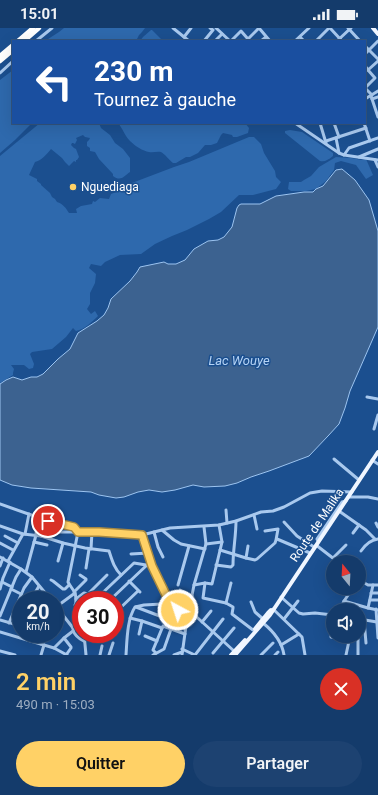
<!DOCTYPE html>
<html lang="fr">
<head>
<meta charset="utf-8">
<style>
  :root { --surface:#143b6b; --page:#1d4271; --text:#f1f3f6; --muted:#9dadc1; --line:#33557e; --accent:#ffd166 }
  body { margin:0; font-family:Roboto,sans-serif; background:var(--page); color:var(--text); height:100vh; display:flex; flex-direction:column; font-size:15px; white-space:nowrap }
  * { box-sizing:border-box; margin:0 }
  p { font-size:13px; color:var(--muted) }
  .icon { flex:none; width:22px; height:22px; fill:none; stroke:currentColor; stroke-width:2; stroke-linecap:round; stroke-linejoin:round }
  .map { position:relative; height:627px; overflow:hidden }
  .panel { display:flex; flex-direction:column; background:var(--surface); flex:1 }
  .panel>* { flex:none }
  .guide { position:absolute; left:12px; top:12px; width:354px; height:84px; border-radius:0px; box-shadow:0 4px 16px #0002,0 0 0 1px var(--line); background:#1a4fa0; color:#fff; overflow:hidden }
  .needle { width:26px; rotate:342deg }
  .controls { position:absolute; left:326px; top:527px; display:grid; gap:8px }
  .controls a { display:grid; place-items:center; width:40px; height:40px; border-radius:50%; background:var(--surface); box-shadow:0 4px 16px #0002,0 0 0 1px var(--line); font-size:20px }
  .speed { position:absolute; left:12px; top:563px; display:flex; gap:8px; font-size:20px; font-weight:700; text-align:center }
  .speed>* { display:grid; place-content:center; width:52px; height:52px; border-radius:50%; background:var(--surface); box-shadow:0 4px 16px #0002,0 0 0 1px var(--line); line-height:1 }
  .speed small { font-size:10px; font-weight:400 }
  .speed .limit { border:6px solid #d22; background:#fff; color:#111 }
  .pin { position:absolute; display:grid; place-items:center; width:34px; height:34px; color:#fff; margin:-17px; border:2px solid #fff; border-radius:50%; box-shadow:0 1px 4px #0007 }
  .me { position:absolute; width:44px; margin:-22px; rotate:320deg; stroke-linejoin:round; filter:drop-shadow(0 0 3px #0008) }
  .turn { display:flex; align-items:center; gap:14px; height:84px; padding:0 16px; font-size:18px }
  .turn .icon { width:52px; height:52px; stroke-width:2.5 }
  .turn b { display:block; font-size:28px; line-height:34px }
  .round { display:grid; place-items:center; flex:none; width:42px; height:42px; border-radius:21px; background:var(--page) }
  .head { display:flex; align-items:center; justify-content:space-between; height:68px; padding:0 16px }
  h1 { font-size:24px; font-weight:600; line-height:30px; color:var(--accent) }
  .cta { display:flex; gap:8px; margin-top:auto; padding:8px 16px }
  .cta a { flex:1; height:46px; border-radius:24px; background:var(--accent); color:#111; font-size:16px; font-weight:600; line-height:46px; text-align:center }
  .cta a+a { background:var(--page); color:var(--text) }
  .status { display:flex; justify-content:space-between; align-items:center; height:28px; padding:0 20px; background:var(--surface); direction:ltr }
  .status svg { height:11px; fill:currentColor }
  .map>svg:first-child { display:block }
  .green { fill:#2e69ad }
  .water { fill:#3c6290; stroke:#9cc4f0 }
  .lines { fill:none; stroke-linecap:round; stroke-linejoin:round }
  .minor { stroke:#a9c9ee; stroke-width:3 }
  .major { stroke:#f0f6ff; stroke-width:4 }
  .highway { stroke:#fff; stroke-width:4.5 }
  .route-casing { stroke:#a68842; stroke-width:10 }
  .route { stroke:#ffd166; stroke-width:7 }
  .poi-dot { fill:#ffd166; stroke:#1b4f8f; stroke-width:1.5 }
  .labels { text-anchor:middle; dominant-baseline:central; stroke-width:3; stroke-linejoin:round; paint-order:stroke }
  .poi-label { font-size:12px; fill:#fff; stroke:#1b4f8f; text-anchor:start }
  .street-label { font-size:12px; fill:#fff; stroke:#1b4f8f }
  .water-label { font-size:13px; font-style:italic; fill:#b5d3f5; stroke:#1b4f8f }
</style>
</head>
<body>
<div class="status"><b>15:01</b><svg viewBox="0 0 49 12"><path d="M0 12V9h3v3zM5 12V6h3v6zM10 12V3h3v9zM15 12V0h3v12zM26 1h20v11H26zM47 4h2v5h-2z"/></svg></div>
<div class="map">
<svg width="378" height="627" viewBox="0 0 378 627">
  <rect width="100%" height="100%" fill="#1b4f8f"/>
  <g class="green">
    <path d="M64,0H145L142,4L139,7L136,13H45L59,4Z"/>
    <path d="M151,2H152L163,13H140L143,9Z"/>
    <path d="M13,42V95H32L15,112L0,125V52Z"/>
    <path d="M40,95H99L101,100L110,107L115,115L123,121L130,130V144C124,148 121,154 113,148V146L99,131L95,124L90,123V120L87,118V114L89,112L90,110L85,109L83,107L76,110L77,112L75,116L73,115H72L71,117L74,120L76,121L79,129L77,132H76V134L74,133L69,138L65,134L62,130L51,121C47,126 41,133 35,134L29,147L37,151V153L41,156V157L50,165L52,169L55,171L57,174C63,176 66,180 69,185H77L76,181L81,178L92,176L93,173L95,174L100,170L109,171L111,166L119,163L124,158L174,139L189,134L249,109H254L261,116L264,125L275,143L276,149L281,154L276,161L253,167H239L221,184L209,191L187,202L172,208L155,216L141,226L120,227L105,234L101,238L91,236L89,240L96,246L95,255L90,265V276L87,281L91,286L95,283L98,288C92,294 85,301 76,303L73,300L66,309L52,321L32,324L30,326L34,336L33,340L29,341L24,337H11L14,341L13,345V347L0,355V128Z"/>
    <path d="M118,95H245L249,100L248,105L237,109H233L232,107L223,105L221,107L217,115L211,117H205L198,125L190,129H186L176,135H173C169,132 165,126 161,124C157,123 153,125 149,124C143,123 135,118 130,113C125,108 123,101 118,95Z"/>
    <path d="M290,102L302,104L333,125V128C328,132 325,134 320,133L285,105V103Z"/>
    <path d="M336,129L351,130L362,132L366,131L373,147L366,151L356,137L341,133L335,135L334,142L326,153L316,161L306,163H291L288,161L289,154H301L304,152L311,148L319,139Z"/>
  </g>
  <path class="water" d="M342,141L355,152L369,172L378,203V299L350,363L345,380L339,396L328,408L309,428L269,443L251,449L237,455L225,458L204,459L193,457L175,462L162,464L149,462L138,464L124,469L116,470L99,467L91,464L31,460L12,457L0,452V356L6,352L13,349L22,352L31,349H37L43,346L58,331L70,321L78,305L97,293L104,287L108,280L111,271L130,253L137,244L140,239L164,234L168,236H176L185,232L194,221L208,213L218,212L224,209L232,199L237,180L239,177L241,176H260L276,168L304,164H313L316,161L323,158L336,142Z"/>
  <g class="lines">
    <g class="minor">
      <path d="M173,0L189,13"/>
      <path d="M216,0L230,13"/>
      <path d="M259,0L270,13"/>
      <path d="M330,0L342,13"/>
      <path d="M348,0L360,13"/>
      <path d="M184,9L191,0"/>
      <path d="M300,9L304,13"/>
      <path d="M36,13L52,0"/>
      <path d="M204,13L213,2L210,0"/>
      <path d="M215,13L222,6"/>
      <path d="M231,13L241,3L248,11L259,0"/>
      <path d="M261,13L266,9"/>
      <path d="M295,13L309,0"/>
      <path d="M316,13L329,0"/>
      <path d="M337,13L351,0"/>
      <path d="M365,18L378,31"/>
      <path d="M365,26L378,13"/>
      <path d="M365,38L368,42L378,33"/>
      <path d="M0,45L13,33"/>
      <path d="M365,60L375,50L368,42"/>
      <path d="M365,60L372,67"/>
      <path d="M371,68L378,89"/>
      <path d="M365,71L378,63"/>
      <path d="M372,71L378,69"/>
      <path d="M295,95L339,125L344,127L378,132"/>
      <path d="M320,95L326,115"/>
      <path d="M334,95L339,109"/>
      <path d="M364,95L370,113"/>
      <path d="M336,110L339,125"/>
      <path d="M326,113L366,100"/>
      <path d="M344,127L349,120L378,110"/>
      <path d="M359,129L378,121"/>
      <path d="M375,132L378,139"/>
      <path d="M367,369L378,371"/>
      <path d="M374,401L378,387"/>
      <path d="M334,431L359,452"/>
      <path d="M372,432L378,436"/>
      <path d="M348,469H368L378,471"/>
      <path d="M0,476L37,489L59,496L74,499L76,500L78,504L68,554C70,558 73,561 75,565C77,570 75,595 73,600"/>
      <path d="M226,482L227,495"/>
      <path d="M339,483L366,502L375,511"/>
      <path d="M254,487L257,501"/>
      <path d="M284,494L297,508L314,519"/>
      <path d="M376,495L378,499"/>
      <path d="M0,498L23,506L41,508L52,505L56,504H99L142,507L170,500L219,497L236,493L261,484L273,483L284,479L310,465L322,463L352,464"/>
      <path d="M162,502L174,512L181,516L205,521"/>
      <path d="M154,504L158,519L163,529"/>
      <path d="M353,505L359,497"/>
      <path d="M25,506L29,486"/>
      <path d="M142,507L152,538L169,573L171,579"/>
      <path d="M5,508L18,515"/>
      <path d="M41,508L63,515L85,520L109,523C112,532 114,540 121,547"/>
      <path d="M277,511L310,525"/>
      <path d="M318,513L317,511L342,474L346,473"/>
      <path d="M34,514L47,517"/>
      <path d="M0,515L13,522"/>
      <path d="M206,516L222,514"/>
      <path d="M316,517L338,534"/>
      <path d="M248,518L246,530L255,532L257,531L275,515L276,512L278,501L265,503"/>
      <path d="M91,521L92,504"/>
      <path d="M220,522L246,530"/>
      <path d="M361,523C365,517 370,512 378,511"/>
      <path d="M131,526L148,525"/>
      <path d="M0,529L21,541L32,549L51,572"/>
      <path d="M333,530L346,517"/>
      <path d="M8,533L23,506"/>
      <path d="M58,533L63,515"/>
      <path d="M216,537L231,539L233,537C233,522 236,508 236,493"/>
      <path d="M0,538L3,530"/>
      <path d="M86,540L89,521"/>
      <path d="M26,544L36,507L37,489"/>
      <path d="M51,552L53,553L63,561H65L69,557"/>
      <path d="M359,552L368,557H378"/>
      <path d="M129,553L140,564"/>
      <path d="M2,554L12,559"/>
      <path d="M205,555L203,570L226,575L233,579V580L232,586L253,602"/>
      <path d="M178,557L189,518"/>
      <path d="M194,557L205,555L212,556L222,514L219,497"/>
      <path d="M0,561L3,550L10,534"/>
      <path d="M11,561L21,566"/>
      <path d="M180,562L192,568"/>
      <path d="M74,564L86,552V551L80,547"/>
      <path d="M371,565H378"/>
      <path d="M281,569L299,585L303,586L315,585L333,587"/>
      <path d="M76,571L84,565L88,566L107,547"/>
      <path d="M31,572L39,558"/>
      <path d="M95,572L134,535L152,538"/>
      <path d="M110,572L147,537"/>
      <path d="M370,572H378"/>
      <path d="M344,573L368,580L378,582"/>
      <path d="M251,574L255,584L263,591"/>
      <path d="M226,575L231,555"/>
      <path d="M55,577L73,600C73,606 79,611 84,613L92,606"/>
      <path d="M75,577L81,578"/>
      <path d="M56,579L75,565"/>
      <path d="M136,579L186,598"/>
      <path d="M368,580L373,557"/>
      <path d="M273,581L302,609L305,627"/>
      <path d="M376,581L378,610"/>
      <path d="M189,582L234,623"/>
      <path d="M340,582L344,573L353,560"/>
      <path d="M115,585L138,563"/>
      <path d="M0,588L16,549L21,541"/>
      <path d="M130,590L142,593L162,600"/>
      <path d="M284,591L298,573"/>
      <path d="M359,591L377,594"/>
      <path d="M0,592L21,598"/>
      <path d="M364,592L366,615"/>
      <path d="M202,594L211,583"/>
      <path d="M9,595L24,560L32,549"/>
      <path d="M263,595C273,603 282,614 284,627"/>
      <path d="M333,597L331,603V609L348,612L349,613L346,627"/>
      <path d="M0,604L54,620L67,627"/>
      <path d="M84,606L86,627"/>
      <path d="M139,606L142,593"/>
      <path d="M145,608L157,613"/>
      <path d="M64,610L71,619V620L66,627"/>
      <path d="M41,616L44,606"/>
      <path d="M281,617L299,606"/>
      <path d="M54,620L64,610L73,603"/>
      <path d="M182,621L195,627"/>
      <path d="M0,623L15,627"/>
      <path d="M156,625L153,622L163,598L185,606"/>
      <path d="M213,625L234,600"/>
      <path d="M41,627L44,617"/>
      <path d="M100,627L102,618"/>
      <path d="M109,627L113,615"/>
      <path d="M126,627C127,613 127,591 135,579L144,577L162,576L188,585"/>
      <path d="M153,627L164,621L171,601"/>
      <path d="M174,627L182,624"/>
      <path d="M182,627L186,598L194,557L206,516L204,499"/>
      <path d="M195,627L223,591"/>
      <path d="M261,627L273,615"/>
      <path d="M275,627L278,624"/>
      <path d="M358,627V611"/>
    </g>
    <g class="major">
      <path d="M373,0L378,6"/>
      <path d="M255,601L268,585L271,582"/>
      <path d="M231,627L245,612"/>
      <path d="M235,627L270,587L378,424"/>
    </g>
    <g class="highway">
      <path d="M18,13L33,0"/>
      <path d="M24,13L39,0"/>
      <path d="M0,28L13,17"/>
      <path d="M0,33L13,22"/>
    </g>
  </g>
  <g class="lines">
    <g class="route-casing">
      <path id="route" d="M48,493L74,499L78,504H99L142,507L152,538L169,573L171,579L178,582"/>
    </g>
    <use href="#route" class="route"/>
  </g>
  <circle class="poi-dot" cx="73" cy="159" r="4"/>
  <g class="labels">
    <g class="poi-label">
      <text x="81" y="159">Nguediaga</text>
    </g>
    <g class="street-label">
      <text transform="translate(317 497) rotate(-56)">Route de Malika</text>
    </g>
    <g class="water-label">
      <text x="239" y="332">Lac Wouye</text>
    </g>
  </g>
</svg>
<div class="controls">
<a><svg class="needle" viewBox="-14 -14 28 28"><path d="M0-13l5 13h-10z" fill="#e53935"/><path d="M0 13l5-13h-10z" fill="#9dadc1"/></svg></a>
<a><svg class="icon" aria-label="sound" viewBox="0 0 24 24"><path d="M4 9h4l5-4v14l-5-4H4zM17 9q2 3 0 6"/></svg></a>
</div>
<div class="speed"><div>20<small>km/h</small></div><div class="limit">30</div></div>
<div class="pin" style="left:48px;top:493px;background:#d93025"><svg class="icon" aria-label="arrive" viewBox="0 0 24 24"><path d="M6 21V4h12l-3 4 3 4H6"/></svg></div>
<svg class="me" style="left:178px;top:582px" viewBox="-20 -20 40 40"><circle r="17" fill="#ffd166" stroke="#fff" stroke-width="3"/><path d="M0-11L8 9 0 5-8 9z" fill="#fff"/></svg>
<div class="guide">
<div class="turn"><svg class="icon" aria-label="left" viewBox="0 0 24 24"><path d="M17 20v-9H6M10 6l-5 5 5 5"/></svg><div><b>230 m</b>Tournez à gauche</div></div>
</div>
</div>
<section class="panel">
<div class="head"><div><h1>2 min</h1><p>490 m · 15:03</p></div><a class="round" style="background:#d93025;color:#fff"><svg class="icon" aria-label="close" viewBox="0 0 24 24"><path d="M6 6l12 12M18 6L6 18"/></svg></a></div>
<div class="cta"><a>Quitter</a><a>Partager</a></div>
</section>
</body>
</html>
